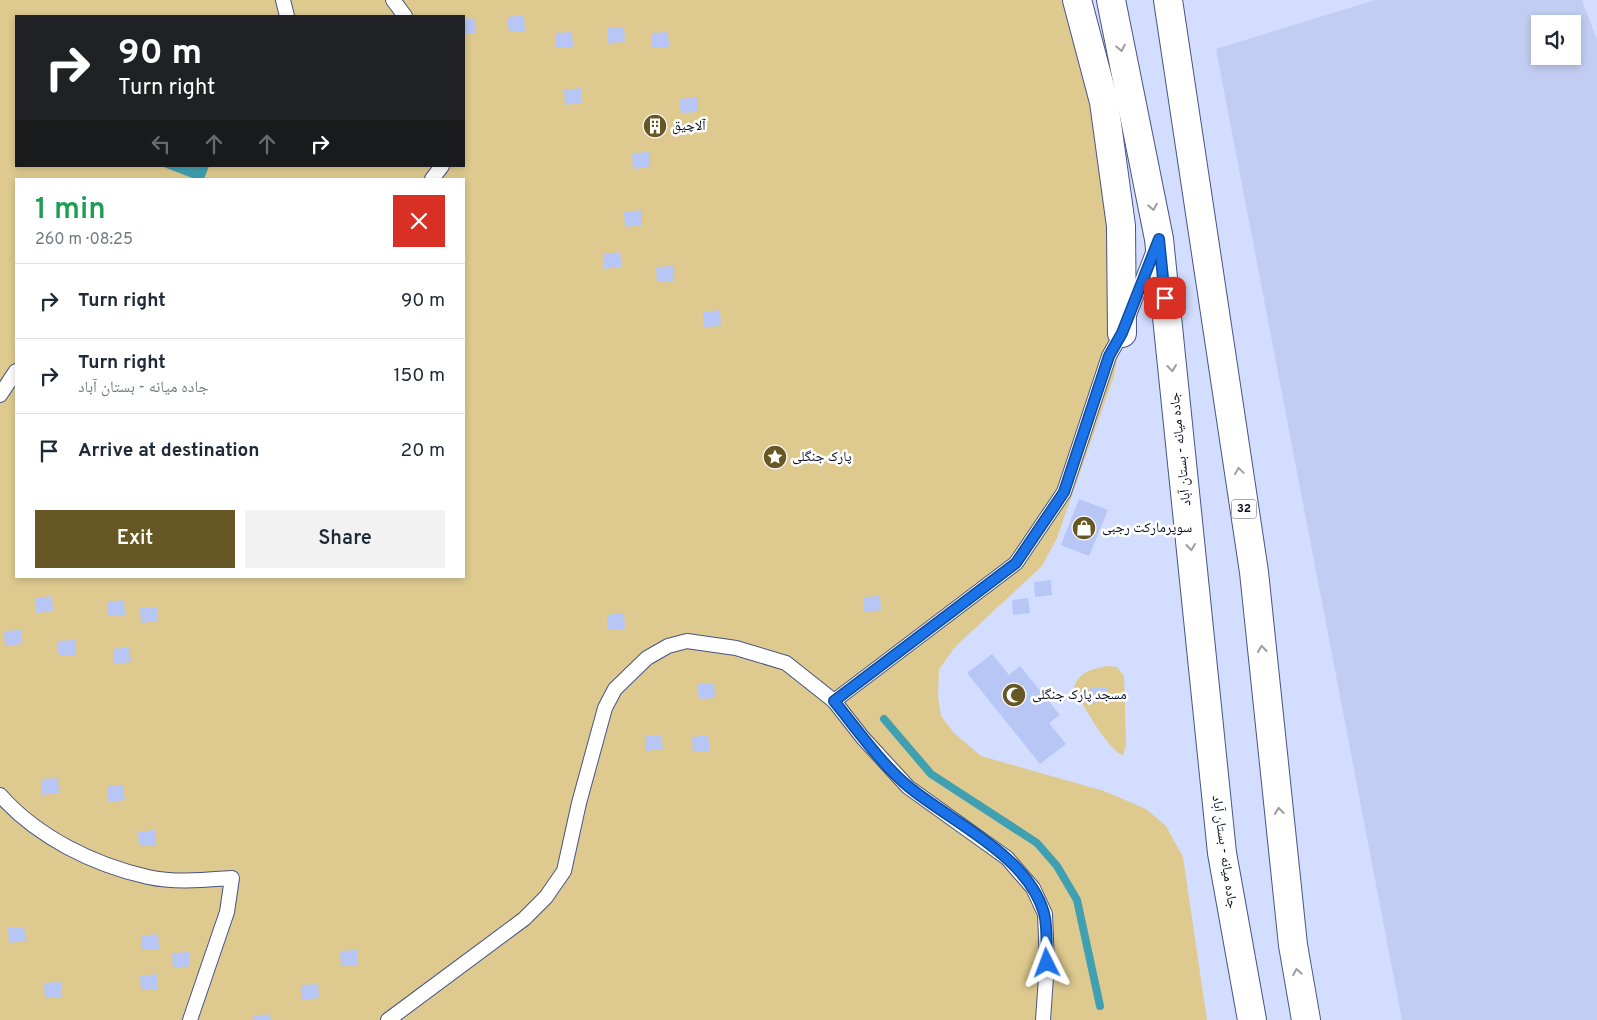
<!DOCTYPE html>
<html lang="en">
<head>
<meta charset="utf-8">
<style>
  :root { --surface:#fff; --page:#f2f2f3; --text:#1f2937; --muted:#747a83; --line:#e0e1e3; --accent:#675724 }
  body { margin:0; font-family:Overpass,"Noto Naskh Arabic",sans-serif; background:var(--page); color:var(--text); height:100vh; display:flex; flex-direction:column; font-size:19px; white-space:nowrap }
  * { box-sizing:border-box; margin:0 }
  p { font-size:16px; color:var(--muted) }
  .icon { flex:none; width:28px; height:28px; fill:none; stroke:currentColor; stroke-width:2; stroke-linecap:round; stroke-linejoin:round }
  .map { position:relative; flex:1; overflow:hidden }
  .sheet { position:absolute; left:15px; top:178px; width:450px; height:400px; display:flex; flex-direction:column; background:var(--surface); border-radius:0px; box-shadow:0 2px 8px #0003 }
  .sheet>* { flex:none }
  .top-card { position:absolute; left:15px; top:15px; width:450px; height:152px; border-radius:0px; box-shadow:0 2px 8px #0003; background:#202124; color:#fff; overflow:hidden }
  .tools { position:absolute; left:1531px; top:15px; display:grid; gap:10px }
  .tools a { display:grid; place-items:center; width:50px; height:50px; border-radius:0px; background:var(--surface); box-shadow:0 2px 8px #0003; font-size:25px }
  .pin { position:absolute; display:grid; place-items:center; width:42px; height:42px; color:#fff; margin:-21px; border-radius:10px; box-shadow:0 2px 8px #0006 }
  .me { position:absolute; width:55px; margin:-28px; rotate:357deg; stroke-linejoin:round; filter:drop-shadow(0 0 4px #0008) }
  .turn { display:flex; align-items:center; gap:18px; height:105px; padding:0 20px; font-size:22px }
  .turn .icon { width:65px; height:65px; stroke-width:2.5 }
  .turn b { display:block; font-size:35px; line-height:42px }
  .lanes { display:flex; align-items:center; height:48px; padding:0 20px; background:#0003; justify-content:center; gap:25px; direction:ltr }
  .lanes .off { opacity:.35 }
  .round { display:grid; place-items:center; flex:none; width:52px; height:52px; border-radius:0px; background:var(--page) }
  .head { display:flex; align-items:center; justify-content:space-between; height:85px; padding:0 20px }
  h1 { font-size:30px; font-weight:600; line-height:38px; color:#1e9e55 }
  .action { display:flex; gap:10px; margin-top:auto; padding:10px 20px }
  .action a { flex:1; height:58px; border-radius:0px; background:var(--accent); color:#fff; font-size:20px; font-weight:600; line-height:58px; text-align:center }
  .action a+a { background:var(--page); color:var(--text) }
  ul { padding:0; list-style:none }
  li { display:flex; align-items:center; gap:15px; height:75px; padding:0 20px; border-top:1px solid var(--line) }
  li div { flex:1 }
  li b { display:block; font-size:19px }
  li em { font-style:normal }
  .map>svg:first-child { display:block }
  .built { fill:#c1cdf2; fill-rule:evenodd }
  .green { fill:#deca8f; fill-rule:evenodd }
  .water { fill:#40a0b1 }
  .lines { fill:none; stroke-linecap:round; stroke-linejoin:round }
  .stream { stroke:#40a0b1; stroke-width:8 }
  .building { fill:#b8c6f6 }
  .service-casing { stroke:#475484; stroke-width:16 }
  .minor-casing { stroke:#475484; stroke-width:30 }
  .primary-casing { stroke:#475484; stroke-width:30 }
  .service { stroke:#fff; stroke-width:14 }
  .minor { stroke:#fff; stroke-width:28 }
  .primary { stroke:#fff; stroke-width:28 }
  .oneway { stroke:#9c9da5 }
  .route-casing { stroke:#114b97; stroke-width:12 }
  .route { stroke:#1a73e8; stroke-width:9 }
  .labels { text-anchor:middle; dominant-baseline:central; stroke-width:5; stroke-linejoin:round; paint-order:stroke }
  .shield { fill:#fff; stroke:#515461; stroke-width:1 }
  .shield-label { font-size:12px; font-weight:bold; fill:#070b1d }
  .poi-label { font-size:14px; fill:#070b1d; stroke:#fff; text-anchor:start }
  .street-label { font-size:14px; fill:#070b1d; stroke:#fff }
</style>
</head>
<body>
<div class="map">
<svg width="1597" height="1020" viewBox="0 0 1597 1020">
  <rect width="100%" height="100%" fill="#d2ddff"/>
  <path class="built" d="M1375,0H1582L1597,40V1020H1402L1216,49ZM1540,24H1572V56H1540Z"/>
  <g class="green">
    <path d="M0,0H1063L1135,266L1114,376L1057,538L1042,566L956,646L939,669L938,696L941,716L954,733L981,756L1104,791L1146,809L1166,826L1183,857L1207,1020H0ZM16,16H464V166H16ZM16,179H464V576H16Z"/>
    <path d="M1107,666L1117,667L1124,676L1126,745L1123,755C1109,752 1082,703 1074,689C1077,672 1093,669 1107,666Z"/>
  </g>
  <path class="water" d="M161,166H209L204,179H195Z"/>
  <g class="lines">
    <path class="stream" d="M884,719L931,774L1037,843L1057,866L1077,900L1100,1006"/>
  </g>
  <g class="building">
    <path d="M524,15L525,31L509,32L507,17Z"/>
    <path d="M474,18L476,33L464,34V19Z"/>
    <path d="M624,27L625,42L608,43L607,28Z"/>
    <path d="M572,32L573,47L556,48L555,33Z"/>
    <path d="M668,32L669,47L652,48L651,33Z"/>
    <path d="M581,88L582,103L565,105L564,90Z"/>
    <path d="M697,97L698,112L681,113L679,99Z"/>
    <path d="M663,118L664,133L647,135L645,119Z"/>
    <path d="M649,152L650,167L633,169L632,153Z"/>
    <path d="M641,210L642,225L625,227L624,212Z"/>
    <path d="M620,252L622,267L604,269L603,254Z"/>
    <path d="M673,266L674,281L657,282L656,267Z"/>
    <path d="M720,310L721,326L704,327L703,312Z"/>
    <path d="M1079,499L1108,510L1089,556L1061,545Z"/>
    <path d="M1051,580L1052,595L1035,597L1034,582Z"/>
    <path d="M52,596L53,611L36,613L35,598Z"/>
    <path d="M880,596L881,610L864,612L863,597Z"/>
    <path d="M1028,598L1030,613L1013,615L1012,600Z"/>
    <path d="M124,600L125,615L108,616L107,602Z"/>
    <path d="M157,607L158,621L141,623L140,608Z"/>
    <path d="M624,613L625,629L608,630L607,615Z"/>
    <path d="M21,630L22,644L5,646L4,631Z"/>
    <path d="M75,640L76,655L59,656L57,641Z"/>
    <path d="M129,647L131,662L114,664L113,649Z"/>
    <path d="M992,654L1009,675L1020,666L1060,715L1049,723L1066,744L1040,764L967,673Z"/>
    <path d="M714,683L715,698L699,699L697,684Z"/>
    <path d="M1107,687L1108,701L1092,703L1090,688Z"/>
    <path d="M661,735L663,749L646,751L645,736Z"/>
    <path d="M708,735L710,751L693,752L692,737Z"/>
    <path d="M58,778L59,793L42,795L41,779Z"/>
    <path d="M123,785L125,800L108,802L107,786Z"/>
    <path d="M155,830L156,845L139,846L138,832Z"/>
    <path d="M24,927L26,941L9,943L8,928Z"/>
    <path d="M158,934L159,949L142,950L141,936Z"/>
    <path d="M357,950L358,965L341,966L340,951Z"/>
    <path d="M189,952L190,966L173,968L172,953Z"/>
    <path d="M157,974L158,989L141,990L140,976Z"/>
    <path d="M61,982L62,997L45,998L44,983Z"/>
    <path d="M318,984L319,998L302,1000L301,985Z"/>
    <path d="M270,1014L271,1020H254L253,1016Z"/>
  </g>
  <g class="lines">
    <g class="service-casing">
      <g id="service">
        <path d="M283,0L287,16"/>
        <path d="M393,0L405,16"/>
        <path d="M432,179L442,166"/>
        <path d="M0,395L16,371"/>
        <path d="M834,701L1016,563L1064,492L1109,356L1122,333L1154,250"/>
        <path d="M0,795C37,837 94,865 148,877C175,883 204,880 232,878L227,912L190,1020"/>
        <path d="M388,1020L524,919L546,897L564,871L579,803L605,708L615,689L647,658L668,646L687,641L736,648L786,663L834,701L863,738L908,787L1007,858L1033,888L1045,914L1047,963L1043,1020"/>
      </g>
    </g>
    <g class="minor-casing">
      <path id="minor" d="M1077,0L1104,102L1121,226L1122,333"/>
    </g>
    <g class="primary-casing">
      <g id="primary">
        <path d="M1111,0L1159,239L1222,853L1252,1020"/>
        <path d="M1168,0L1254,572L1293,945L1306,1020"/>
      </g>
    </g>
    <use href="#service" class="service"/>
    <use href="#minor" class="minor"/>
    <use href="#primary" class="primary"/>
  </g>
  <defs><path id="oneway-chevron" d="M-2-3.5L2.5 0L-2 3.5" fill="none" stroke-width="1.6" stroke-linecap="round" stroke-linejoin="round" transform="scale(1.25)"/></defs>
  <g class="oneway">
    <use href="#oneway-chevron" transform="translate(1121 48) rotate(79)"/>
    <use href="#oneway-chevron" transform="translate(1153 207) rotate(79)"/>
    <use href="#oneway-chevron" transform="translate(1172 368) rotate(84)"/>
    <use href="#oneway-chevron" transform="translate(1239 471) rotate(-98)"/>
    <use href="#oneway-chevron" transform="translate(1191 547) rotate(84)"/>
    <use href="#oneway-chevron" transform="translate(1262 649) rotate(-96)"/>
    <use href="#oneway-chevron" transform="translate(1279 811) rotate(-96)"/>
    <use href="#oneway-chevron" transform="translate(1297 972) rotate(-100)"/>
  </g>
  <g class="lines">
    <g class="route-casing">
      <path id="route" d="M1047,963C1046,947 1048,928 1044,913C1027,855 953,823 909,787C882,765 856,728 834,701L1016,563L1064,492L1109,356L1122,333L1159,239L1165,298"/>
    </g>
    <use href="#route" class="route"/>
  </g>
  <defs>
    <g id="building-disc" transform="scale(1.25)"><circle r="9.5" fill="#675724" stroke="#fff"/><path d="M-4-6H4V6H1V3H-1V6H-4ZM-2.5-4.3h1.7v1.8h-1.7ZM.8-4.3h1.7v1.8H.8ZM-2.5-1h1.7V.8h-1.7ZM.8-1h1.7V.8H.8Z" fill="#fff"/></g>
    <g id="sight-disc" transform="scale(1.25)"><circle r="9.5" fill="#675724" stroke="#fff"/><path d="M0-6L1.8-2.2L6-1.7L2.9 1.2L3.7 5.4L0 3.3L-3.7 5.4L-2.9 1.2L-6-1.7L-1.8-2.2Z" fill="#fff"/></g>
    <g id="shop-disc" transform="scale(1.25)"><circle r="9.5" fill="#675724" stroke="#fff"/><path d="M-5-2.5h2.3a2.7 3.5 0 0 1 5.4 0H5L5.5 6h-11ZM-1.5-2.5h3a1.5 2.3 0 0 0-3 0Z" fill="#fff"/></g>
    <g id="mosque-disc" transform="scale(1.25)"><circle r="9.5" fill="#675724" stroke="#fff"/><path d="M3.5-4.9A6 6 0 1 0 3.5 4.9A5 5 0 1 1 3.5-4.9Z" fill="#fff"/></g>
  </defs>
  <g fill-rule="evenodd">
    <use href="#building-disc" x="655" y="126"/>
    <use href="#sight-disc" x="775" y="457"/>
    <use href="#shop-disc" x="1084" y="528"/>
    <use href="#mosque-disc" x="1014" y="695"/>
  </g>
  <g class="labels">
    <rect class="shield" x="1231.5" y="499.5" width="25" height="19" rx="4"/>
    <g class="shield-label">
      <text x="1244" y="509">32</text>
    </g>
    <g class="poi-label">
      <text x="672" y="126">آلاچیق</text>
      <text x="792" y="457">پارک جنگلی</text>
      <text x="1102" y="528">سوپرمارکت رجبی</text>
      <text x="1032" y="695">مسجد پارک جنگلی</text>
    </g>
    <g class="street-label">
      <text transform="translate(1181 449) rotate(-96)">جاده میانه - بستان آباد</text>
      <text transform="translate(1224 852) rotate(82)">جاده میانه - بستان آباد</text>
    </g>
  </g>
</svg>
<div class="tools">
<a><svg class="icon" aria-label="sound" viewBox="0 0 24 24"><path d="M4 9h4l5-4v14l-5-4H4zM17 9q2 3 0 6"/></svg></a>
</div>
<div class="pin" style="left:1165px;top:298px;background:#d93025"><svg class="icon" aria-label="arrive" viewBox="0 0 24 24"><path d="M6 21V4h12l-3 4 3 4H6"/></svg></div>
<svg class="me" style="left:1047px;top:963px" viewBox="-20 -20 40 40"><path d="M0-17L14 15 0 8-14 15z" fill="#1a73e8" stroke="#fff" stroke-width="4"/></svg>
<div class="top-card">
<div class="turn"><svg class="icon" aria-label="right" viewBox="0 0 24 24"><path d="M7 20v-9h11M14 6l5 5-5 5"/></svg><div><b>90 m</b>Turn right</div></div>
<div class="lanes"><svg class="icon off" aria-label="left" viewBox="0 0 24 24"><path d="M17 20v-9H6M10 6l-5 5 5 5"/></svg><svg class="icon off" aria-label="ahead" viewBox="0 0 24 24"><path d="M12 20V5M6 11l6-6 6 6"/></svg><svg class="icon off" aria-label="ahead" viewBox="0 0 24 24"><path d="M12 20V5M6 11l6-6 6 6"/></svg><svg class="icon" aria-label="right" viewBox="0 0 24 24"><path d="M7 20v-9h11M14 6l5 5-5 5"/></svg></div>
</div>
<section class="sheet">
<div class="head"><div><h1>1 min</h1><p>260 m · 08:25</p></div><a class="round" style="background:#d93025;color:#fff"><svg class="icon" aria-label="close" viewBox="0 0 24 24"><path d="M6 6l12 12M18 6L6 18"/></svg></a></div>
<ul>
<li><svg class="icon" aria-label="right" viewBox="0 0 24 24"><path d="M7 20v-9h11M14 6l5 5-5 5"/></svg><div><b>Turn right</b></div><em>90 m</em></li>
<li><svg class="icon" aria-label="right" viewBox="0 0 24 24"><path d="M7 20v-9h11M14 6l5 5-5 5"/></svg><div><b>Turn right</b><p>جاده میانه - بستان آباد</p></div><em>150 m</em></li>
<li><svg class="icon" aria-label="arrive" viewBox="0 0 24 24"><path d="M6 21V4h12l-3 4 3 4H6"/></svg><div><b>Arrive at destination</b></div><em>20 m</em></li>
</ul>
<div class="action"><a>Exit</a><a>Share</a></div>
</section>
</div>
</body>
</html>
